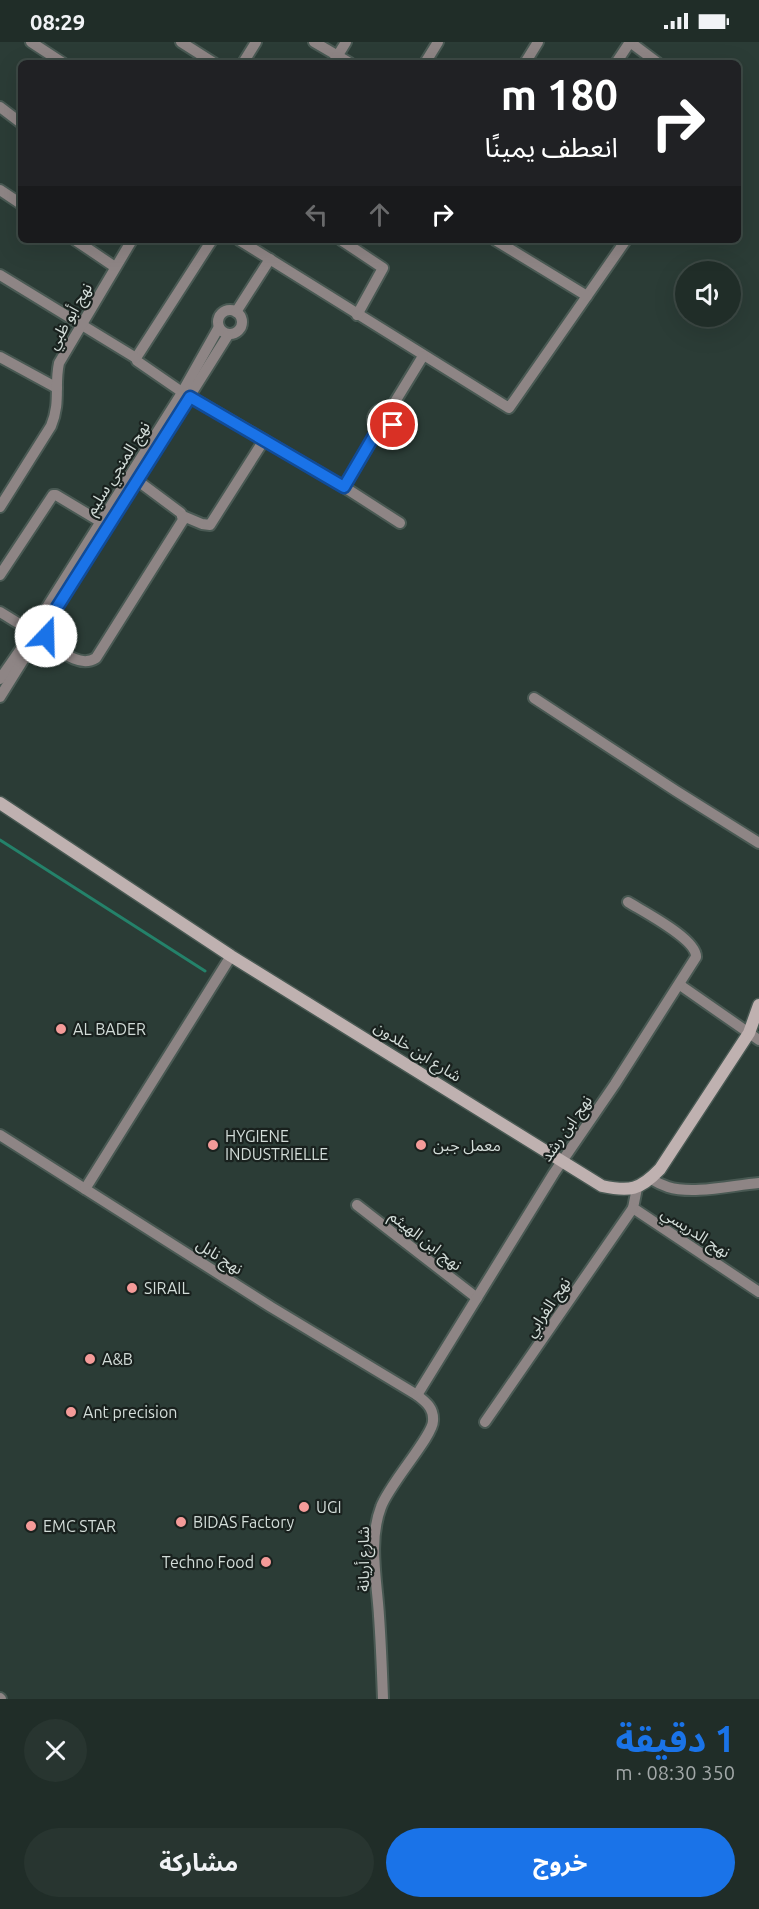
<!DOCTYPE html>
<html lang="ar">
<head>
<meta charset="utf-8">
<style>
  :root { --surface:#202d28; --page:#283530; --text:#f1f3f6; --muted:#a2a8a8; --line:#3d4945; --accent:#1a73e8 }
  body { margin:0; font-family:Ubuntu,"Noto Sans Arabic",sans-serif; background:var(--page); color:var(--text); direction:rtl; height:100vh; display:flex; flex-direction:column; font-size:22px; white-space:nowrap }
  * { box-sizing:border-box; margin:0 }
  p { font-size:20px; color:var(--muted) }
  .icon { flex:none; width:33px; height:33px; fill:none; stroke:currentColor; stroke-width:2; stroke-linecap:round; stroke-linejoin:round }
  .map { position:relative; height:1657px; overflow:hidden; direction:ltr }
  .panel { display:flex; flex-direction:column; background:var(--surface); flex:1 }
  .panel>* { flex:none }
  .guide { position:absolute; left:18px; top:18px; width:723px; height:183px; border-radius:9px; box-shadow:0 6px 24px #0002,0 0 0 2px var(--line); direction:rtl; background:#202124; color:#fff; overflow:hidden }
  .tools { position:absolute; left:675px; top:219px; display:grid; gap:12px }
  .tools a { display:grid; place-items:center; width:66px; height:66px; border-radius:50%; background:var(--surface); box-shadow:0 6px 24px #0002,0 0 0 2px var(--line); font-size:30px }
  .pin { position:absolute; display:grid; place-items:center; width:51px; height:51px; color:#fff; margin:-26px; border:3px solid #fff; border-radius:50%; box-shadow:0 2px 6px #0007 }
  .me { position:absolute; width:66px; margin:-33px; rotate:21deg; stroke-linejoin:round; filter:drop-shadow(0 0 4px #0008) }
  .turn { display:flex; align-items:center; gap:21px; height:126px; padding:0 24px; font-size:27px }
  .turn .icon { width:78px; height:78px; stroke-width:2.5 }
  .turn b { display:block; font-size:42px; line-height:51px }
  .lanes { display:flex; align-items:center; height:57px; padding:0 24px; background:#0003; justify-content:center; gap:30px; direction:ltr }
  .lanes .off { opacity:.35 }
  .round { display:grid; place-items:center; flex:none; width:63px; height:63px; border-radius:32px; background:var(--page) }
  .summary { display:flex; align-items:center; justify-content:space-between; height:102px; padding:0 24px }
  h1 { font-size:36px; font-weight:700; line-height:45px; color:var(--accent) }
  .primary-button { display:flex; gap:12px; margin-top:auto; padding:12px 24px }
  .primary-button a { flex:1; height:69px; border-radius:36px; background:var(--accent); color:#fff; font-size:24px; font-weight:700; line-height:69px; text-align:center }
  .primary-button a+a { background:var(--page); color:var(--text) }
  .status { display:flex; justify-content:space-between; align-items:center; height:42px; padding:0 30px; background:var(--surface); direction:ltr }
  .status svg { height:16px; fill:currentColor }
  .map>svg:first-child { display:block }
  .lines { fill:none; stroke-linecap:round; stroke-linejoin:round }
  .stream { stroke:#24826a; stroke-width:3 }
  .street-casing { stroke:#495953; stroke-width:14 }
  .secondary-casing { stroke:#495953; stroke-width:15 }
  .street { stroke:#8e8585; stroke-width:10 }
  .secondary { stroke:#bfb1b0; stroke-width:12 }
  .route-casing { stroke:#114b97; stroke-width:15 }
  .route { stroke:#1a73e8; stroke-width:10 }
  .poi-dot { fill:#f59b99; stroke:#19211e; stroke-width:2 }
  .labels { text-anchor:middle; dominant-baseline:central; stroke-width:4.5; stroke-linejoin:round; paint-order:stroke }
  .street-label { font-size:16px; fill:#d2dcd8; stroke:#19211e }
  .poi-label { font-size:16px; fill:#d2dcd8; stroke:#19211e; text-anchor:start }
</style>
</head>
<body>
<div class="status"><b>08:29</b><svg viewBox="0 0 49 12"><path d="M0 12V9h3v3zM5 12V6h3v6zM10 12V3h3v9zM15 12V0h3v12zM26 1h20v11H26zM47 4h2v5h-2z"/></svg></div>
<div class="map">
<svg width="759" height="1657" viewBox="0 0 759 1657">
  <rect width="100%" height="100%" fill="#2b3c36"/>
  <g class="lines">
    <path class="stream" d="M0,798L205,929"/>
    <g class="street-casing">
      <g id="street">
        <path d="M31,0L63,21"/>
        <path d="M181,0L214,21"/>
        <path d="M314,0L350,21"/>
        <path d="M630,0L658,21"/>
        <path d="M243,21L256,0"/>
        <path d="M333,21L346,0"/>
        <path d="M425,21L438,0"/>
        <path d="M525,21L538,0"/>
        <path d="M616,21L630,0"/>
        <path d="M0,65L21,81"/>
        <path d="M0,148L21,162"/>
        <path d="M75,198L115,225"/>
        <path d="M212,198L136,316L137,319L182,350L344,445L400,481"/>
        <path d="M239,198L509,366L626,198"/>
        <path d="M341,198L383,226L357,273"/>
        <path d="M495,198L587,254"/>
        <path d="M0,233L136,316"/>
        <circle cx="230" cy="280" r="12"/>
        <path d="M236,270L270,217"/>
        <path d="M0,315L57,346"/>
        <circle cx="384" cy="378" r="11"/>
        <path d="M390,368L423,314"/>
        <path d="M344,445L378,387"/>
        <path d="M0,465L51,384C61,360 54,344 59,321L132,198"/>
        <path d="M183,474L202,482L210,483L264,398"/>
        <path d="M0,533L53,453H56L106,483"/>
        <path d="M0,570L26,586"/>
        <path d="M37,581L180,354L219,285"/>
        <circle cx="35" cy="592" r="10"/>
        <path d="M44,586L228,293"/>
        <path d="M44,597C59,607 79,627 96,616L183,478L181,471L138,439"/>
        <path d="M0,637L27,598"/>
        <path d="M0,655L33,602"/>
        <path d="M534,656L676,749L759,801"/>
        <path d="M680,943L759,998"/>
        <path d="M0,1093L271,1265L417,1353C426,1360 434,1366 433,1379C433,1394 389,1442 381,1465C368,1499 377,1539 379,1574C381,1602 382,1629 383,1657"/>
        <path d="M651,1137C656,1140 662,1143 668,1145C693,1153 733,1143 759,1141"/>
        <path d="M637,1146L633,1166L759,1250"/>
        <path d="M85,1147L231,914"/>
        <path d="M357,1163L477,1256"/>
        <path d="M417,1353L554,1131L615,1042L696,915C697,897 644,870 628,860"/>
        <path d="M485,1380L633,1166"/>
        <path d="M0,1656L1,1657"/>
      </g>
    </g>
    <g class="secondary-casing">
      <path id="secondary" d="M0,761L231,914L602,1144C630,1150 640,1148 660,1127L749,991L759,963"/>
    </g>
    <use href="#street" class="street"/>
    <use href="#secondary" class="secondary"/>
  </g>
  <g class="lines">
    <g class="route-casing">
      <path id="route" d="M46,594L44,586L190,355L344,445L378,387L386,388L393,383"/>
    </g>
    <use href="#route" class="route"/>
  </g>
  <g class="poi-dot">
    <circle cx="61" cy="987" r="6"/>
    <circle cx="213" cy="1103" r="6"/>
    <circle cx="421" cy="1103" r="6"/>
    <circle cx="132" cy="1246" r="6"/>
    <circle cx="90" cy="1317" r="6"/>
    <circle cx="71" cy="1370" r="6"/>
    <circle cx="304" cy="1465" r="6"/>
    <circle cx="181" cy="1480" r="6"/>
    <circle cx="31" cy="1484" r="6"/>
    <circle cx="266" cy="1520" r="6"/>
  </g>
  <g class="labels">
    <g class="street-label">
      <text transform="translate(69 274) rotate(-60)">نهج أبو ظبي</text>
      <text transform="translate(117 426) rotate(-58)">نهج المنجي سليم</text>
      <text transform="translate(418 1009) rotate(32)">شارع ابن خلدون</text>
      <text transform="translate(566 1086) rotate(-55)">نهج ابن رشد</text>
      <text transform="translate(696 1190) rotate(33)">نهج الدريسي</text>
      <text transform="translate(426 1198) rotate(38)">نهج ابن الهيثم</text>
      <text transform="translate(220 1214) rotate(33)">نهج نابل</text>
      <text transform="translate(547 1265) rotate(-56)">نهج الفرابي</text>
      <text transform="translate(363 1517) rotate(-90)">شارع أريانة</text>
    </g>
    <g class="poi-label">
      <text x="73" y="987">AL BADER</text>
      <text x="225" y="1094">HYGIENE<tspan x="225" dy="18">INDUSTRIELLE</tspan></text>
      <text x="433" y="1103">معمل جبن</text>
      <text x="144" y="1246">SIRAIL</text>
      <text x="102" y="1317">A&amp;B</text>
      <text x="83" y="1370">Ant precision</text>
      <text x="316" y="1465">UGI</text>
      <text x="193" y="1480">BIDAS Factory</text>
      <text x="43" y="1484">EMC STAR</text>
      <text x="254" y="1520" text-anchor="end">Techno Food</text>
    </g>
  </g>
</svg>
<div class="tools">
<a><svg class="icon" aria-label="sound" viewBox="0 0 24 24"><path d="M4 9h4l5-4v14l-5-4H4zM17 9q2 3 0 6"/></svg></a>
</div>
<div class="pin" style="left:393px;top:383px;background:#d93025"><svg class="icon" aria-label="arrive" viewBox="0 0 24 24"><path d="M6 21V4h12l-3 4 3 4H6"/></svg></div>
<svg class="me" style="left:46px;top:594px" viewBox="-20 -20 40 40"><circle r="19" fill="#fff"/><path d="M0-13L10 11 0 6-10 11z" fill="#1a73e8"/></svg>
<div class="guide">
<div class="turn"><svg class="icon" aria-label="right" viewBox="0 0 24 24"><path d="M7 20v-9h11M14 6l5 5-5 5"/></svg><div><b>180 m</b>انعطف يمينًا</div></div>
<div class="lanes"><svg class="icon off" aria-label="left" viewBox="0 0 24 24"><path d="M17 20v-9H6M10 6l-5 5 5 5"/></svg><svg class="icon off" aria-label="ahead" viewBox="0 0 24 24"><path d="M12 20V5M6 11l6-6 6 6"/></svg><svg class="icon" aria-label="right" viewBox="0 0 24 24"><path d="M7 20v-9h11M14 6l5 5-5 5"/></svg></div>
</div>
</div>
<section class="panel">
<div class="summary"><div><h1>1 دقيقة</h1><p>350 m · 08:30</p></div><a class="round"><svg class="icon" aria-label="close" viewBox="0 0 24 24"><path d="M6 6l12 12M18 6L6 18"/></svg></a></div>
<div class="primary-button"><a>خروج</a><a>مشاركة</a></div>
</section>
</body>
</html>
